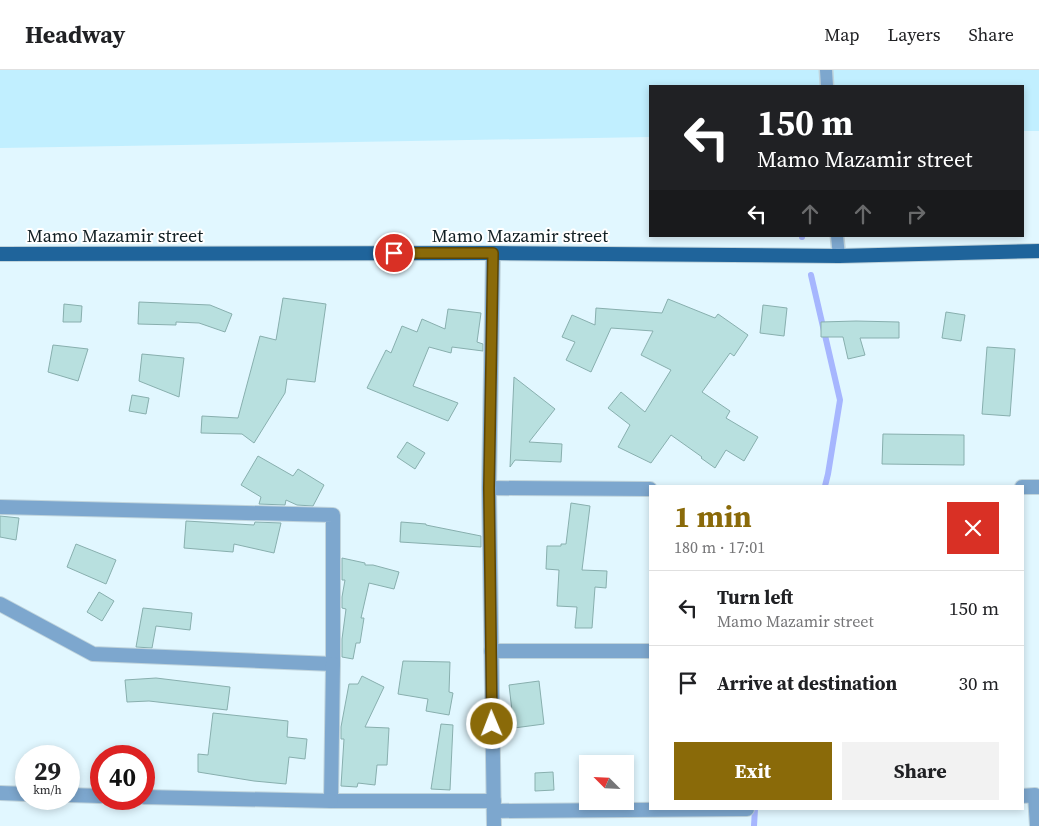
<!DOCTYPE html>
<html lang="en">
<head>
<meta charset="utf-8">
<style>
  :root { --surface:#fff; --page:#f2f2f2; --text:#202124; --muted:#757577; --line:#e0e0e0; --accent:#8a6a09 }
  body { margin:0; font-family:"Source Serif 4",serif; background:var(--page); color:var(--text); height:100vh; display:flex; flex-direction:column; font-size:19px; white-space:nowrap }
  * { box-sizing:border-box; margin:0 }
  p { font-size:16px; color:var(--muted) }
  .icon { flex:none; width:28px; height:28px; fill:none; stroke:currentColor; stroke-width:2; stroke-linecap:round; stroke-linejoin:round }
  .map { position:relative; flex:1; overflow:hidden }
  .sheet { position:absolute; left:649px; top:415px; width:375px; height:325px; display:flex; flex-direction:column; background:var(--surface); border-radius:0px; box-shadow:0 2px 8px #0003 }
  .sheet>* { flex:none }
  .guide { position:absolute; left:649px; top:15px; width:375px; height:152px; border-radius:0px; box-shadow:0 2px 8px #0003; background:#202124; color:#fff; overflow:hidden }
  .needle { width:32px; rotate:294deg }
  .controls { position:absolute; left:579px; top:685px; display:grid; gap:10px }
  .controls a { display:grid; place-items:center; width:55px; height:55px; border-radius:0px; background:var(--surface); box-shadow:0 2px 8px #0003; font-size:25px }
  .speed { position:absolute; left:15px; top:675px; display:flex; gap:10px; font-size:25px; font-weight:700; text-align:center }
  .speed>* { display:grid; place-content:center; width:65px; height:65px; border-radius:50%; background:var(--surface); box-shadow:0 2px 8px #0003; line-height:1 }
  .speed small { font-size:12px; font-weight:400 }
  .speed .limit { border:8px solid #d22; background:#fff; color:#111 }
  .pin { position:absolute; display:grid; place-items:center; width:42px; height:42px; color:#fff; margin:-21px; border:2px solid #fff; border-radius:50%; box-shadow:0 1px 5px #0007 }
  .me { position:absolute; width:55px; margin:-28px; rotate:359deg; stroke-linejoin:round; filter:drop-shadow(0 0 4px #0008) }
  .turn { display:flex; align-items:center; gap:18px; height:105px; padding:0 25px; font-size:22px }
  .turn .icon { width:65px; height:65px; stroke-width:2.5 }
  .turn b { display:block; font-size:35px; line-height:42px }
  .lanes { display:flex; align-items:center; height:48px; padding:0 25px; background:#0003; justify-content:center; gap:25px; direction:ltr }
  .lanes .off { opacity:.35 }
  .round { display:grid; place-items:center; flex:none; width:52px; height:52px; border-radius:0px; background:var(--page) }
  .head { display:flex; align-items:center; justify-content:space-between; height:85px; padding:0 25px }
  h1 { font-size:30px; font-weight:700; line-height:38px; color:var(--accent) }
  .button { display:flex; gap:10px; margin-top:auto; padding:10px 25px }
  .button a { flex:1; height:58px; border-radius:0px; background:var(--accent); color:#fff; font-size:20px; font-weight:700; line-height:58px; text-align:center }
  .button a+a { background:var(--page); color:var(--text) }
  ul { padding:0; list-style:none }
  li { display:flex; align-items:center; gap:15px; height:75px; padding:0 25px; border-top:1px solid var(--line) }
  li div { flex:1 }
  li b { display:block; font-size:19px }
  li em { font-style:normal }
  header { display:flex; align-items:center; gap:30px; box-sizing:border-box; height:70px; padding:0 25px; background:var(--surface); border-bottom:1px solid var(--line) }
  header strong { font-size:24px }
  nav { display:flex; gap:28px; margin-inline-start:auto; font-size:18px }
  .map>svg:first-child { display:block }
  .built { fill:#c1efff }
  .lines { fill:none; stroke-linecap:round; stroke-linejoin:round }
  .stream { stroke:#a6b6fe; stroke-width:6 }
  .building { fill:#b8e0df; stroke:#88afae }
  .service-casing { stroke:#c0d4dc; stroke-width:15 }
  .minor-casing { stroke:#c0d4dc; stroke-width:16 }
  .tertiary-casing { stroke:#c0d4dc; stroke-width:16 }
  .primary-casing { stroke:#c0d4dc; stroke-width:16 }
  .service { stroke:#7da7ce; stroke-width:12 }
  .minor { stroke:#7da7ce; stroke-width:14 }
  .tertiary { stroke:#7da7ce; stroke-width:14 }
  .primary { stroke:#1f649b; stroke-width:14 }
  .route-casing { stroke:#5a4506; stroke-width:12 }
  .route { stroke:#8a6a09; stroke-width:9 }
  .labels { text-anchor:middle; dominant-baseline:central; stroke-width:4; stroke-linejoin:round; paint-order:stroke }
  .street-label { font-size:18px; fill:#101e22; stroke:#fff }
</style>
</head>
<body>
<header>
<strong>Headway</strong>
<nav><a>Map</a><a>Layers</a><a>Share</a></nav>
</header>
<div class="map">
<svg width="1039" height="756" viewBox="0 0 1039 756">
  <rect width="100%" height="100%" fill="#e1f7ff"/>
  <path class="built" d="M0,0H1039V61H1023L1022,16H650V67L0,78Z"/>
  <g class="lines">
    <g class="stream">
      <path d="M802,166V167"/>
      <path d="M811,205L840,330L828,404L825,416"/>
      <path d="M754,756L755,739"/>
    </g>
  </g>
  <g class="building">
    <path d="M283,228L326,234L315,312L287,309L285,323L254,373L242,364L201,363L202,346L238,348L260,266L276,270Z"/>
    <path d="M668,229L715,248L718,244L748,265L734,286L730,283L702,322L730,341L726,348L758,367L744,391L726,380L715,398L701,388L702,387L671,365L651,393L618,377L630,355L608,338L621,322L645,342L671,300L641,285L653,261L611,258L591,302L566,290L575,272L562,267L572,245L595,255L596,238L662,243Z"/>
    <path d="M139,232L210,235L232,244L225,262L199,253L176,252V255L138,254Z"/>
    <path d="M64,234L82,236L81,252H63Z"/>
    <path d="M763,235L787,238L784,266L760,263Z"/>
    <path d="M448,239L481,243L477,272L483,274V281L452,277L451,283L429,277L413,316L458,333L448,351L367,318L386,280L391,283L402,256L417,262L422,249L445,259Z"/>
    <path d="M946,242L965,245L961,271L942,268Z"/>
    <path d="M856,251L899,252V268H860L865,285L848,289L843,267H821V252Z"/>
    <path d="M53,275L88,279L78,311L48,302Z"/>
    <path d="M987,277L1015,279L1010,346L982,344Z"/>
    <path d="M142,284L184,288L179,327L139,311Z"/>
    <path d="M514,307L555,339L529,372L562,374L561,392L515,390L510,397Z"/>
    <path d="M132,325L149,328L146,344L129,341Z"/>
    <path d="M883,364L964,365V395L882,394Z"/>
    <path d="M407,372L425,383L415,399L397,387Z"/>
    <path d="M258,386L293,406L298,399L324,415L313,436L297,435L286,430L285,435L259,434L261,427L241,415Z"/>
    <path d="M571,433L590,436L582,500L607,501L606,518L595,517L592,558H575L577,537L557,536L559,500L546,499L547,476H561V474H566Z"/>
    <path d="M0,446L19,448L16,470L0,467Z"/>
    <path d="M186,451L254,455L255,452L281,453L274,483L234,474L233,482L184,478Z"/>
    <path d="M401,452L426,454V455L481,466V477L400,472Z"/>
    <path d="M76,474L116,490L106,514L67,497Z"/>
    <path d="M342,488L365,493V495H373L399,502L394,519L369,513L361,548H364L360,573H356L353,589L342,587V569L346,539L342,538V527L345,510H342Z"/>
    <path d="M99,522L114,531L102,551L87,542Z"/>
    <path d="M143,538L192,543L190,560L156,556L152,578L136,577Z"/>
    <path d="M403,591L450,592L449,622L453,623L449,645L426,641L428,629L398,624Z"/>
    <path d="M362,606L384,617L365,657L389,658L387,695H377L375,715L358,713L357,717L341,716L344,669H341V657L349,614H358Z"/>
    <path d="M156,608L230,617L227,640L149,631L127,632L125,610Z"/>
    <path d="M539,611L544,654L514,658L509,615Z"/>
    <path d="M213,643L288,651L287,667L307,669L305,689L289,687L286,714L254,711L198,702V684L208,685Z"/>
    <path d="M441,654L453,655L450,720L431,719Z"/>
    <path d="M553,702L554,720L535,721V703Z"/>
  </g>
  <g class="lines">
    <g class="service-casing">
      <g id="service">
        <path d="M826,0L827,16"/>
        <path d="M837,166L839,186"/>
      </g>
    </g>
    <g class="minor-casing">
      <g id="minor">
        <path d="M1022,417H1039"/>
        <path d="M489,418L650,419"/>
        <path d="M0,437L333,445V594L93,584L0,534"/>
        <path d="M491,581H650"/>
        <path d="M333,594L331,731H494"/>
        <path d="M0,723L26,724"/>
        <path d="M69,725L101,726"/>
        <path d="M1022,726L1035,725L1037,756"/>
        <path d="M144,727L331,731"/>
        <path d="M494,741L747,739"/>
      </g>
    </g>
    <g class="tertiary-casing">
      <path id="tertiary" d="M493,183L489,418L494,756"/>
    </g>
    <g class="primary-casing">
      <path id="primary" d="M0,184L493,183L839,186L1039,181"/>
    </g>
    <use href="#service" class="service"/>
    <use href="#minor" class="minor"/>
    <use href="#tertiary" class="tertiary"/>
    <use href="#primary" class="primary"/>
  </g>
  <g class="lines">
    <g class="route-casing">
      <path id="route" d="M394,183H493L489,418L492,654"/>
    </g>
    <use href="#route" class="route"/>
  </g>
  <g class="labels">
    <g class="street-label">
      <text x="115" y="165">Mamo Mazamir street</text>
      <text x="520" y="165">Mamo Mazamir street</text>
    </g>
  </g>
</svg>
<div class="controls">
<a><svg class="needle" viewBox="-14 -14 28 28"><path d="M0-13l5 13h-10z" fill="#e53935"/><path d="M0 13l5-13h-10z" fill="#757577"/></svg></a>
</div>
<div class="speed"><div>29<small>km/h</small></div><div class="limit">40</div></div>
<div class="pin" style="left:394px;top:183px;background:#d93025"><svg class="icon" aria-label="arrive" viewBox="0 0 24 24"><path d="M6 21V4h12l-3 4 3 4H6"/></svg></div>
<svg class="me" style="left:492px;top:654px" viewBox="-20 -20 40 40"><circle r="17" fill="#8a6a09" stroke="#fff" stroke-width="3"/><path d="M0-11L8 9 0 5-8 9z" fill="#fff"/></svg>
<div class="guide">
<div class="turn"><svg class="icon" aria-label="left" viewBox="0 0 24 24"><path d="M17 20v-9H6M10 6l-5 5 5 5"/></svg><div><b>150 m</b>Mamo Mazamir street</div></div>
<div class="lanes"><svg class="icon" aria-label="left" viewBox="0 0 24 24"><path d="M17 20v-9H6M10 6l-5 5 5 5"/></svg><svg class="icon off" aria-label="ahead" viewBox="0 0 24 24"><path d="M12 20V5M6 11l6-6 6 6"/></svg><svg class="icon off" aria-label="ahead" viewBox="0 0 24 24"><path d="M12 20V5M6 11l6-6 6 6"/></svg><svg class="icon off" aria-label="right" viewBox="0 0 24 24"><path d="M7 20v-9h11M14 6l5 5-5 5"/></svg></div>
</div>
<section class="sheet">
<div class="head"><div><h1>1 min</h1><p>180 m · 17:01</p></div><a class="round" style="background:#d93025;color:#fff"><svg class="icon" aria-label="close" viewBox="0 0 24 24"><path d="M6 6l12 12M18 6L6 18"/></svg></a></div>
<ul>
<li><svg class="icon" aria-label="left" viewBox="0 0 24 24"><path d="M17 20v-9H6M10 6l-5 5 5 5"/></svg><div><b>Turn left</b><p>Mamo Mazamir street</p></div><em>150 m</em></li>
<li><svg class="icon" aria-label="arrive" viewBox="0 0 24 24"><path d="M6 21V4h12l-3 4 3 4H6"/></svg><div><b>Arrive at destination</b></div><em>30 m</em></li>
</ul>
<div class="button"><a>Exit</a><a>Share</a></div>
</section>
</div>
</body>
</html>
